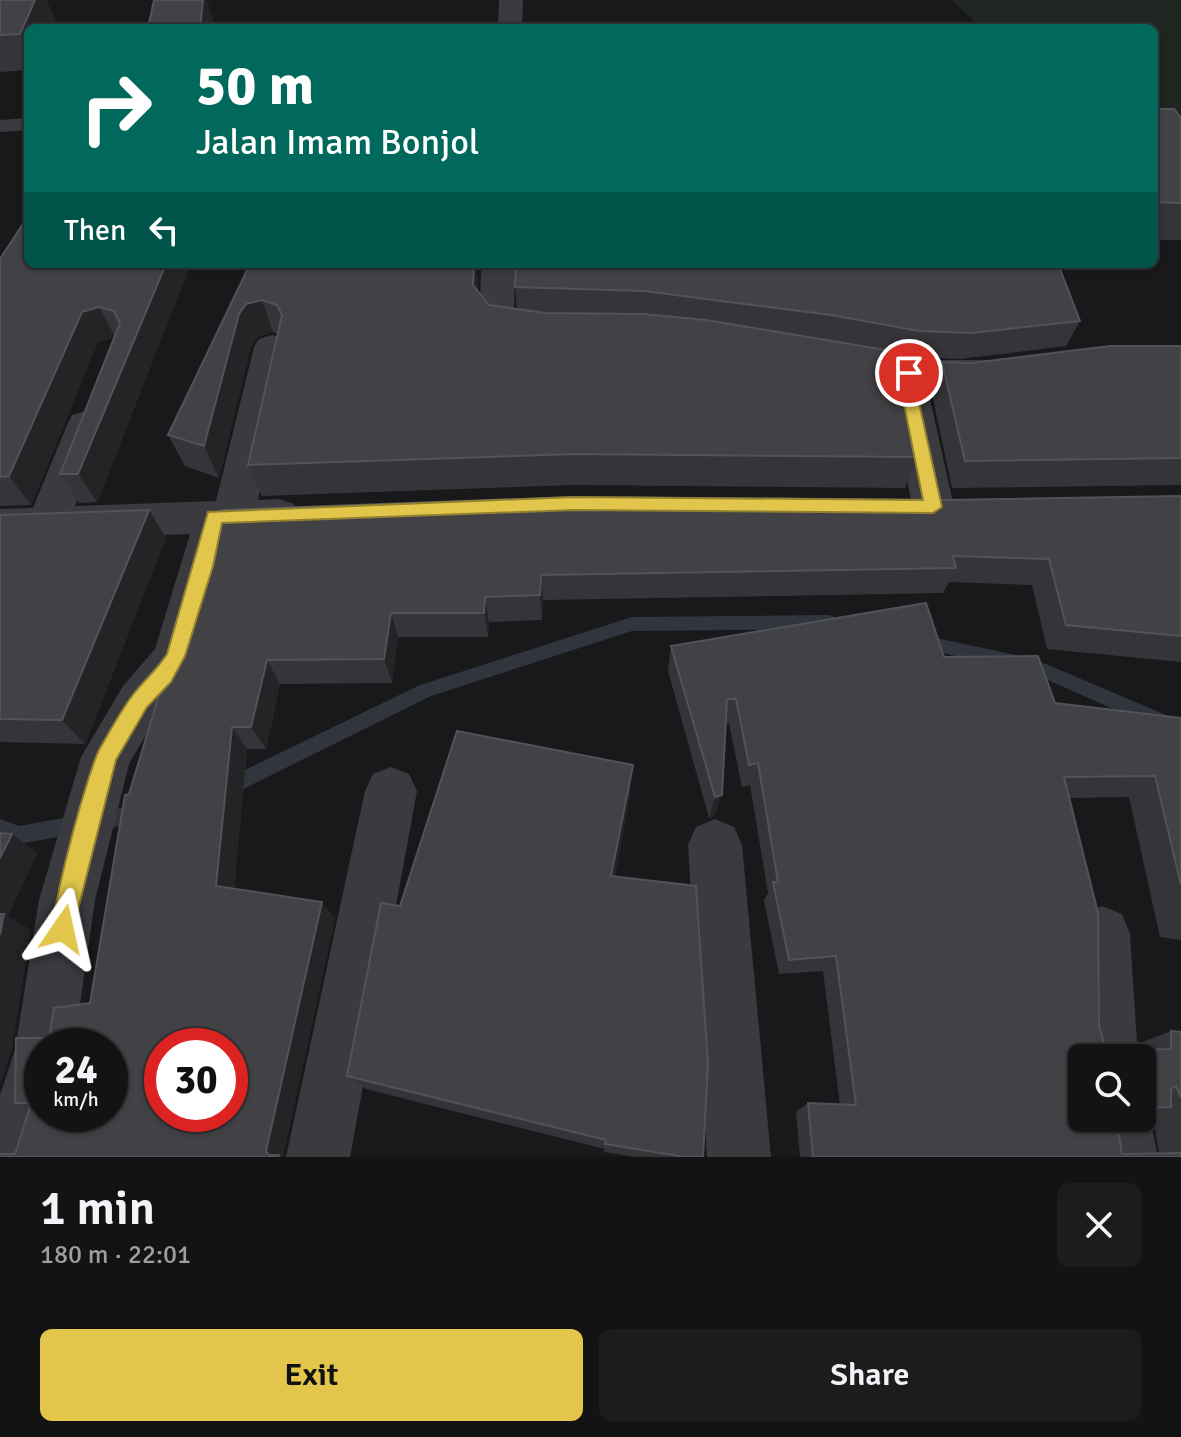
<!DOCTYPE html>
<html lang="en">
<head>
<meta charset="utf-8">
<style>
  :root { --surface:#131314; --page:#1c1c1d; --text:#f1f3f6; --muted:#9d9ea0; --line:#323234; --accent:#e1c64b }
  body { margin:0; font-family:Signika,sans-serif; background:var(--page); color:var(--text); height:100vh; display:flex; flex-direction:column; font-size:30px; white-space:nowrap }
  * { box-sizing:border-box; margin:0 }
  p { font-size:26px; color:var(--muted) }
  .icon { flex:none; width:44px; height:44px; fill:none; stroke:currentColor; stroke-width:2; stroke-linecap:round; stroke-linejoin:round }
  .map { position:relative; height:1157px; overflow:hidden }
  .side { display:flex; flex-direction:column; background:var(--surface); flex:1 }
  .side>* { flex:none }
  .banner { position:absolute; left:24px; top:24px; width:1134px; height:244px; border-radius:12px; box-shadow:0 2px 6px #0004,0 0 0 2px var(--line); background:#00695c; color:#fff; overflow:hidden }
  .controls { position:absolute; left:1068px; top:1044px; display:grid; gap:16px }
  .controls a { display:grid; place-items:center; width:88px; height:88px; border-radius:12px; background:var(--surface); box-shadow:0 2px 6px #0004,0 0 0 2px var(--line); font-size:40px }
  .speed { position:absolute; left:24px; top:1028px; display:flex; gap:16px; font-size:40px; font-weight:700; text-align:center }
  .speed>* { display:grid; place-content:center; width:104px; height:104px; border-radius:50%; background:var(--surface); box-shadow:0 2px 6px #0004,0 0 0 2px var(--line); line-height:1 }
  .speed small { font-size:20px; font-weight:400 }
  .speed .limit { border:12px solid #d22; background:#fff; color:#111 }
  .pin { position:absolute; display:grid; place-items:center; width:68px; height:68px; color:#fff; margin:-34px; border:4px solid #fff; border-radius:50%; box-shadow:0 2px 8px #0007 }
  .me { position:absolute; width:88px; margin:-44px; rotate:11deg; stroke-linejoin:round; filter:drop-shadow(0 0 6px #0008) }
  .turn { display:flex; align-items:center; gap:28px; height:168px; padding:0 40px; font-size:36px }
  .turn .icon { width:104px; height:104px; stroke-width:2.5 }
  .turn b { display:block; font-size:56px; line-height:68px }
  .then { display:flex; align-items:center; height:76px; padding:0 40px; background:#0003; gap:16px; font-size:30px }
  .round { display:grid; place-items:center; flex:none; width:84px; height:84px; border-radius:12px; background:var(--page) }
  .overview { display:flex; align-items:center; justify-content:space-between; height:136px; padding:0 40px }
  h1 { font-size:48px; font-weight:600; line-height:60px }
  .button { display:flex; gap:16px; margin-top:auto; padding:16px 40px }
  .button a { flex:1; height:92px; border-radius:12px; background:var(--accent); color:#111; font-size:32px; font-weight:600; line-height:92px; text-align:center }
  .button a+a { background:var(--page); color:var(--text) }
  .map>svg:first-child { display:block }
  .green { fill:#1f2521 }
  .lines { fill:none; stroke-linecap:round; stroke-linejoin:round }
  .stream { fill:#30353e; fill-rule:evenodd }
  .service { fill:#3a3a3f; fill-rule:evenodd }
  .minor { fill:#3a3a3f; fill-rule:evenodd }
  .wall { fill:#353539; fill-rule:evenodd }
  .shaded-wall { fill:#242427 }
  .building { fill:#424246; stroke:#525358; stroke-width:2; fill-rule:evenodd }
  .route { fill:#e1c64b; stroke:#928131; stroke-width:2 }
</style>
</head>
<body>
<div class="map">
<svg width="1181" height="1157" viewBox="0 0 1181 1157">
  <rect width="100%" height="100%" fill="#19191b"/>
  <path class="green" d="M952,0H1181V222L1154,198V28H981Z"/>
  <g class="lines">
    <g class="stream">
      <path d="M829,615L835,617L837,622L835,627L829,629L632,631L431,696L225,798L218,795L216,789L218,783L420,685L632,617Z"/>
      <path d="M922,635L1034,659L1166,715L1181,726V744L1154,727L1032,673L916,647L914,642L916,637Z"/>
      <path d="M142,804L149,807L151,813L149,819L142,822L19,844L0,837V819L19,826Z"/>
    </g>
    <path class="service" d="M28,118V130L0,132V120Z"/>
    <g class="minor">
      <path d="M499,0H523L522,28H498Z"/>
      <path d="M481,264H515L514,315L553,322L558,330L553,338L540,342L493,335L480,318Z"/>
      <path d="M272,335L285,339L290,347L258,500L279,499L294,504L300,515L294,526L279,531L233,533L199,656L181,691L157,716L129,764L95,900L74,1046H42V1114H56L44,1157H0V1095L15,1050L39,900L81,757L123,686L155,649L190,534L0,541V509L33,508L67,425L72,415L86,411L100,415L105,425L75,506L216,501L254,347L259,339Z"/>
      <path d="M843,347L909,360H997L1010,364L1015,373L1010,382L960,388L927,386L954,507L948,518L933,523L918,518L912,507L890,381L830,368L825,359L830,350Z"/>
      <path d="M391,767L409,774L417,791L350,1157H286L365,791L373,774Z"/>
      <path d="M715,819L734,827L742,845L771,1157H707L688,845L696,827Z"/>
      <path d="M1102,906L1122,914L1130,934L1138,1058H1082V1068L1075,1037L1074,934L1082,914Z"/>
      <path d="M1142,1098L1150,1118L1158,1157H1094L1088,1118H1142Z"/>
    </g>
  </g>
  <g class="wall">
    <path d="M0,0H46L56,22L53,28H28V70L0,72Z"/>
    <path d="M1154,109L1181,118V240H1154Z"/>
    <path d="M0,259L191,264L97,502L79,503L60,474L114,337L98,342L31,505L0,506Z"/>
    <path d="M250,264L478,280V291L489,305L517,309L515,287L516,264L1080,321L1066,346L960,359L909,357L899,355L918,457L905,488L574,485L262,496L248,465L278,334L273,332L258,336L251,346L219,478L185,466L168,435Z"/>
    <path d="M1181,346V485L952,488L931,389L942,362L972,363Z"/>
    <path d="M1181,496V662L1047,649L1032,585L949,582L943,593L543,600L542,620L489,622L488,637H398L392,683L280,684L266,749H247L234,889L335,918L283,1156L286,1157H0L15,1154L30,1107L15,1103L49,1038L90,1003L129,794L186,633L946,500Z"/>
    <path d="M149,510L166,538L85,744L0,742V515Z"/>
    <path d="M671,646L944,657L1055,703L1181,718V940L1160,937L1129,797L1069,798L1099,1025L1106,1053L1113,1050H1140V1043L1171,1031L1181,1032V1157H800L796,1112L808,1103L840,1105L823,971L779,974L764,900L768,893L750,785L742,787L729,723H726L715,816L709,818L668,671ZM1082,1058H1142V1114L1151,1112L1153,1117L1159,1154H1122Z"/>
    <path d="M630,795L615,876L703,1157H635L604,1152L605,1149L366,1089L347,1076L400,906Z"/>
  </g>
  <g class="shaded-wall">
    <path d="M35,0H46L56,22L53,28H28V52L20,34Z"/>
    <path d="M203,0H207L213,18L212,28H200Z"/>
    <path d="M166,264H191L97,502L78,474Z"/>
    <path d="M474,264H476L478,280L477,318L473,285Z"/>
    <path d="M262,300L273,332L258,336L251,346L219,478L204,446L239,314L246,304Z"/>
    <path d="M99,307L115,337L98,342L31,505L9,476L82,312Z"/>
    <path d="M149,510L166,538L85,744L62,720Z"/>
    <path d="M541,575L543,600L542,620L540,595Z"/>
    <path d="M485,597L489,622L488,637L484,613Z"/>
    <path d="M391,613L398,637L392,683L384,659Z"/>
    <path d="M267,660L280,684L266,749L251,727Z"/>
    <path d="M232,727L247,749L233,903L216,886Z"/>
    <path d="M633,765L630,795L610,901L611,876Z"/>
    <path d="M722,795L715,816L709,818L715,797Z"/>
    <path d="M12,834L38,853L8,916L31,930L12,1049L0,1086V858Z"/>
    <path d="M322,902L335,918L283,1156L286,1157H276L269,1155L266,1151Z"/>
  </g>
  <g class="building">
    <path d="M0,0H35L20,34L0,35Z"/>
    <path d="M154,0H203L200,28H148Z"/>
    <path d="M1154,109H1174L1181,118V203L1154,202Z"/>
    <path d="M28,216V264H166L78,474H60L120,323L114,311L99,307L82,312L9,476L0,477V259Z"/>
    <path d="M250,264H474L473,285L489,305L545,313L642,314L706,320L898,352L918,457L573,454L248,465L282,315L277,305L262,300L246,304L239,314L204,446L168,435Z"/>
    <path d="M516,264H1058L1080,321L971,333L919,331L831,315L644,291L515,287Z"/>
    <path d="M1110,346H1181V458L965,461L942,362L972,363Z"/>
    <path d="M1181,496V636L1066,625L1049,559L953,556L956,568L541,575L540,595L485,597L484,613H391L384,659L267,660L251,727H232L216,886L322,902L266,1151L269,1155H279L278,1157H0V1154H15L30,1107L27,1103H15L16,1038H49L54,1008L90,1003L125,795L129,794L168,666L186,633L222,510L573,497L946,500ZM42,1046H110V1114H42ZM162,1046H230V1114H162Z"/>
    <path d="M149,510L62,720L0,719V515Z"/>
    <path d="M926,603L944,657L1038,656L1055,703L1181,718V885L1155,776L1064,777L1098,913L1099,1025L1108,1058H1082V1118H1116L1122,1154L1181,1153V1157H813L808,1103L856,1105L836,956L789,960L773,882H778L758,763L749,765L736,699H727L722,795L715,797L671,646Z"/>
    <path d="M457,731L633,765L611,876L696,886L708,1064L703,1157H685L605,1144L606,1140L347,1076L381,903L400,906Z"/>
    <path d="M0,833L12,834L0,858Z"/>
    <path d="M0,914H4L0,935Z"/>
    <path d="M1171,1031L1181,1032V1098L1176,1086L1171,1089V1107L1142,1108V1058H1113V1050L1171,1049Z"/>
  </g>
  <path class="route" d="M909,367L917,373L916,389L942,507L933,513L574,510L222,523L213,566L185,656L171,682L147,707L116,760L71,937L63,941L54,937C47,919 88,770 100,748C110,731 120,712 132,696C143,681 157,670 167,654L208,512L574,497L923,500L901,389V373Z"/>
</svg>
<div class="controls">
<a><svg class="icon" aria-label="search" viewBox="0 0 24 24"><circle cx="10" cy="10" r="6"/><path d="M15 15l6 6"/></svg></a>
</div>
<div class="speed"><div>24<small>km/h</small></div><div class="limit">30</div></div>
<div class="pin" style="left:909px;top:373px;background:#d93025"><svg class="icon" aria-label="arrive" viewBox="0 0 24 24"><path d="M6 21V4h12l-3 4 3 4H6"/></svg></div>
<svg class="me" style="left:63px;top:929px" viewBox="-20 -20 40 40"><path d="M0-17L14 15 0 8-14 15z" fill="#e1c64b" stroke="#fff" stroke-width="4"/></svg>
<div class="banner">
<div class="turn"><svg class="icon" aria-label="right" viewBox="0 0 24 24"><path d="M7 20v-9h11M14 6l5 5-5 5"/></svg><div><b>50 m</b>Jalan Imam Bonjol</div></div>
<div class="then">Then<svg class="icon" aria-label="left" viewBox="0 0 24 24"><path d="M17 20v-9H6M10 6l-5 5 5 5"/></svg></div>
</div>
</div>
<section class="side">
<div class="overview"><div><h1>1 min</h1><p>180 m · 22:01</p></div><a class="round"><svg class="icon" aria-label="close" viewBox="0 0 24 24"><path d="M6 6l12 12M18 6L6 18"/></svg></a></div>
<div class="button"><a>Exit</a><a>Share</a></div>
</section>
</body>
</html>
